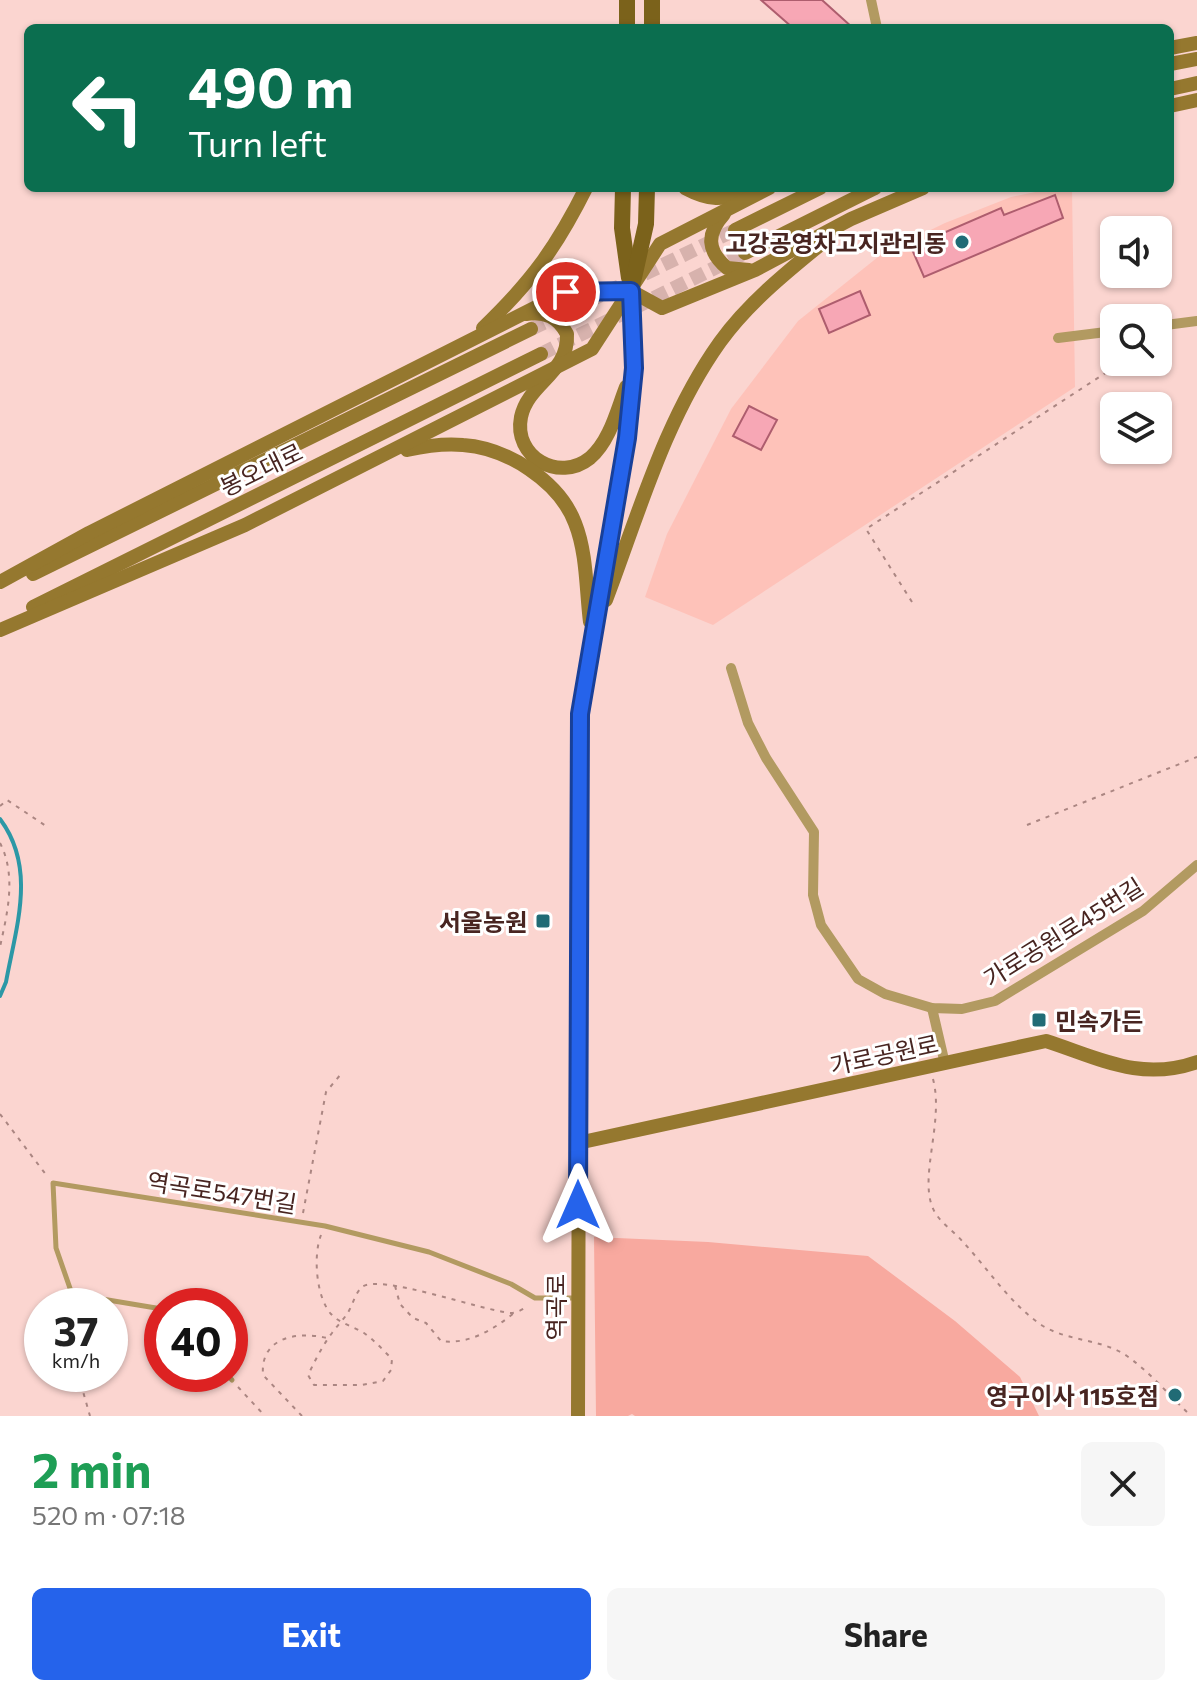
<!DOCTYPE html>
<html lang="en">
<head>
<meta charset="utf-8">
<style>
  :root { --surface:#fff; --page:#f6f6f6; --text:#222; --muted:#767676; --accent:#2563eb }
  body { margin:0; font-family:Commissioner,"Noto Sans KR",sans-serif; background:var(--page); color:var(--text); height:100vh; display:flex; flex-direction:column; font-size:30px; white-space:nowrap }
  * { box-sizing:border-box; margin:0 }
  p { font-size:26px; color:var(--muted) }
  .icon { flex:none; width:44px; height:44px; fill:none; stroke:currentColor; stroke-width:2; stroke-linecap:round; stroke-linejoin:round }
  .map { position:relative; height:1416px; overflow:hidden }
  .details { display:flex; flex-direction:column; background:var(--surface); flex:1 }
  .details>* { flex:none }
  .guide { position:absolute; left:24px; top:24px; width:1150px; height:168px; border-radius:12px; box-shadow:0 2px 6px #0004; background:#0b6e4f; color:#fff; overflow:hidden }
  .fabs { position:absolute; left:1100px; top:216px; display:grid; gap:16px }
  .fabs a { display:grid; place-items:center; width:72px; height:72px; border-radius:12px; background:var(--surface); box-shadow:0 2px 6px #0004; font-size:40px }
  .speed { position:absolute; left:24px; top:1288px; display:flex; gap:16px; font-size:40px; font-weight:700; text-align:center }
  .speed>* { display:grid; place-content:center; width:104px; height:104px; border-radius:50%; background:var(--surface); box-shadow:0 2px 6px #0004; line-height:1 }
  .speed small { font-size:20px; font-weight:400 }
  .speed .limit { border:12px solid #d22; background:#fff; color:#111 }
  .pin { position:absolute; display:grid; place-items:center; width:68px; height:68px; color:#fff; margin:-34px; border:4px solid #fff; border-radius:50%; box-shadow:0 2px 8px #0007 }
  .me { position:absolute; width:88px; margin:-44px; rotate:0deg; stroke-linejoin:round; filter:drop-shadow(0 0 6px #0008) }
  .turn { display:flex; align-items:center; gap:28px; height:168px; padding:0 32px; font-size:36px }
  .turn .icon { width:104px; height:104px; stroke-width:2.5 }
  .turn b { display:block; font-size:56px; line-height:68px }
  .round { display:grid; place-items:center; flex:none; width:84px; height:84px; border-radius:12px; background:var(--page) }
  .headline { display:flex; align-items:center; justify-content:space-between; height:136px; padding:0 32px }
  h1 { font-size:48px; font-weight:700; line-height:60px; color:#1e9e55 }
  .primary-button { display:flex; gap:16px; margin-top:auto; padding:16px 32px }
  .primary-button a { flex:1; height:92px; border-radius:12px; background:var(--accent); color:#fff; font-size:32px; font-weight:700; line-height:92px; text-align:center }
  .primary-button a+a { background:var(--page); color:var(--text) }
  .map>svg:first-child { display:block }
  .built { fill:#fec2b9 }
  .green { fill:#f8a99f }
  .lines { fill:none; stroke-linecap:round; stroke-linejoin:round }
  .stream { stroke:#2c98a6; stroke-width:4 }
  .building { fill:#f7a7b5; stroke:#ae5d6e; stroke-width:2 }
  .secondary-tunnel { stroke:#d7b2ad; stroke-width:14; stroke-dasharray:14 7; stroke-linecap:butt }
  .path { stroke:#ab8682; stroke-width:2; stroke-dasharray:4 6; stroke-linecap:butt }
  .lane { stroke:#b29a61; stroke-width:5 }
  .street { stroke:#b29a61; stroke-width:10 }
  .secondary { stroke:#95782f; stroke-width:14 }
  .primary { stroke:#7b621b; stroke-width:16 }
  .route-casing { stroke:#184099; stroke-width:20 }
  .route { stroke:#2563eb; stroke-width:14 }
  .poi-dot { fill:#216b75; stroke:#fff; stroke-width:3 }
  .labels { text-anchor:middle; dominant-baseline:central; stroke-width:6; stroke-linejoin:round; paint-order:stroke }
  .poi-label { font-size:24px; font-weight:bold; fill:#482521; stroke:#fff; text-anchor:end }
  .street-label { font-size:24px; fill:#482521; stroke:#fff }
</style>
</head>
<body>
<div class="map">
<svg width="1197" height="1416" viewBox="0 0 1197 1416">
  <rect width="100%" height="100%" fill="#fbd5d0"/>
  <path class="built" d="M1055,188H1072L1075,387L713,625L645,597L667,534L731,409L798,321L883,253L945,223L1011,197Z"/>
  <path class="green" d="M594,1237L708,1242L868,1256L955,1321L1020,1377L1039,1416H635L632,1414L628,1416H596Z"/>
  <g class="lines">
    <path class="stream" d="M0,819C37,868 16,927 6,982L0,996"/>
  </g>
  <g class="building">
    <path d="M761,0H822L853,28H793Z"/>
    <path d="M1055,195L1063,218L924,277L911,247L1001,208L1004,215Z"/>
    <path d="M860,291L870,315L829,333L819,309Z"/>
    <path d="M749,406L777,420L761,450L733,436Z"/>
  </g>
  <g class="lines">
    <g class="secondary-tunnel">
      <path d="M531,329L735,230"/>
      <path d="M541,354L745,253"/>
    </g>
    <g class="path">
      <path d="M912,602L866,529L1110,370V345"/>
      <path d="M0,806L7,800L49,828"/>
      <path d="M1027,825L1197,757"/>
      <path d="M0,843C17,876 7,914 0,947"/>
      <path d="M933,1079C944,1120 920,1174 932,1206C937,1221 953,1230 963,1242C989,1270 1011,1305 1043,1326C1068,1341 1099,1339 1124,1354C1148,1370 1170,1396 1191,1416"/>
      <path d="M0,1114L47,1176"/>
      <path d="M303,1213L326,1092L341,1074"/>
      <path d="M321,1235C313,1255 316,1297 331,1314C339,1323 354,1327 364,1333C374,1340 383,1350 392,1359L391,1370L383,1381L362,1385H314L308,1375C315,1361 322,1346 332,1333C337,1326 343,1320 347,1314C353,1305 355,1293 362,1287C379,1273 483,1311 511,1313C517,1313 523,1309 528,1306"/>
      <path d="M395,1286L400,1304L413,1318L426,1323L441,1341C468,1345 493,1330 514,1313"/>
      <path d="M78,1374L90,1416"/>
      <path d="M238,1387L265,1416"/>
      <path d="M302,1416L263,1375C260,1337 297,1331 327,1338"/>
    </g>
    <g class="lane">
      <path d="M162,1309L72,1294L56,1248L53,1183L325,1226L429,1252L511,1284L535,1298H576"/>
      <path d="M226,1374L232,1380"/>
    </g>
    <g class="street">
      <path d="M871,0L877,28"/>
      <path d="M1158,326L1197,321"/>
      <path d="M1058,338L1114,331"/>
      <path d="M731,668L748,723L766,758L814,832L813,895L821,925L858,979L885,994L932,1008L962,1009L995,1001L1143,911L1197,865"/>
      <path d="M932,1008L945,1064"/>
    </g>
    <g class="secondary">
      <path d="M1170,48L1197,43"/>
      <path d="M1170,64L1197,59"/>
      <path d="M1170,89L1197,83"/>
      <path d="M1170,106L1197,100"/>
      <path d="M685,188C711,202 722,199 749,193"/>
      <path d="M724,214C706,234 707,251 727,268L749,270"/>
      <path d="M735,230L820,188"/>
      <path d="M745,253L875,188"/>
      <path d="M526,314C545,311 558,317 567,334C569,373 528,383 521,417C513,457 559,483 590,458C610,441 617,410 626,387"/>
      <path d="M483,328C531,282 556,248 586,188"/>
      <path d="M407,450C425,446 444,443 463,445C507,448 559,481 575,523C587,553 586,590 590,622"/>
      <path d="M33,574L531,329"/>
      <path d="M0,582L89,533L566,292L631,291L662,308L755,270L851,219L923,188"/>
      <path d="M606,600C639,513 665,419 720,342C749,302 788,271 826,240"/>
      <path d="M33,607L541,354"/>
      <path d="M0,630L245,525L592,349L660,244L769,188"/>
      <path d="M578,1143L1046,1041C1099,1058 1140,1082 1197,1062"/>
      <path d="M578,1416L580,714L627,438L634,368L631,291"/>
    </g>
    <g class="primary">
      <path d="M627,28V0"/>
      <path d="M652,28V0"/>
      <path d="M623,188L622,228L629,278"/>
      <path d="M631,291L646,224L647,188"/>
    </g>
  </g>
  <g class="lines">
    <g class="route-casing">
      <path id="route" d="M566,292L631,291L634,368L627,438L580,714L578,1205"/>
    </g>
    <use href="#route" class="route"/>
  </g>
  <g class="poi-dot">
    <circle cx="962" cy="242" r="8"/>
    <rect x="535" y="913" width="16" height="16" rx="4"/>
    <rect x="1031" y="1012" width="16" height="16" rx="4"/>
    <circle cx="1175" cy="1395" r="8"/>
  </g>
  <g class="labels">
    <g class="poi-label">
      <text x="946" y="242">고강공영차고지관리동</text>
      <text x="527" y="921">서울농원</text>
      <text x="1055" y="1020" text-anchor="start">민속가든</text>
      <text x="1159" y="1395">영구이사 115호점</text>
    </g>
    <g class="street-label">
      <text transform="translate(261 469) rotate(-26)">봉오대로</text>
      <text transform="translate(1063 932) rotate(-32)">가로공원로45번길</text>
      <text transform="translate(884 1054) rotate(-12)">가로공원로</text>
      <text transform="translate(222 1192) rotate(9)">역곡로547번길</text>
      <text transform="translate(555 1307) rotate(-90)">역곡로</text>
    </g>
  </g>
</svg>
<div class="fabs">
<a><svg class="icon" aria-label="sound" viewBox="0 0 24 24"><path d="M4 9h4l5-4v14l-5-4H4zM17 9q2 3 0 6"/></svg></a>
<a><svg class="icon" aria-label="search" viewBox="0 0 24 24"><circle cx="10" cy="10" r="6"/><path d="M15 15l6 6"/></svg></a>
<a><svg class="icon" aria-label="layers" viewBox="0 0 24 24"><path d="M12 4l9 5-9 5-9-5zM3 14l9 5 9-5"/></svg></a>
</div>
<div class="speed"><div>37<small>km/h</small></div><div class="limit">40</div></div>
<div class="pin" style="left:566px;top:292px;background:#d93025"><svg class="icon" aria-label="arrive" viewBox="0 0 24 24"><path d="M6 21V4h12l-3 4 3 4H6"/></svg></div>
<svg class="me" style="left:578px;top:1205px" viewBox="-20 -20 40 40"><path d="M0-17L14 15 0 8-14 15z" fill="#2563eb" stroke="#fff" stroke-width="4"/></svg>
<div class="guide">
<div class="turn"><svg class="icon" aria-label="left" viewBox="0 0 24 24"><path d="M17 20v-9H6M10 6l-5 5 5 5"/></svg><div><b>490 m</b>Turn left</div></div>
</div>
</div>
<section class="details">
<div class="headline"><div><h1>2 min</h1><p>520 m · 07:18</p></div><a class="round"><svg class="icon" aria-label="close" viewBox="0 0 24 24"><path d="M6 6l12 12M18 6L6 18"/></svg></a></div>
<div class="primary-button"><a>Exit</a><a>Share</a></div>
</section>
</body>
</html>
